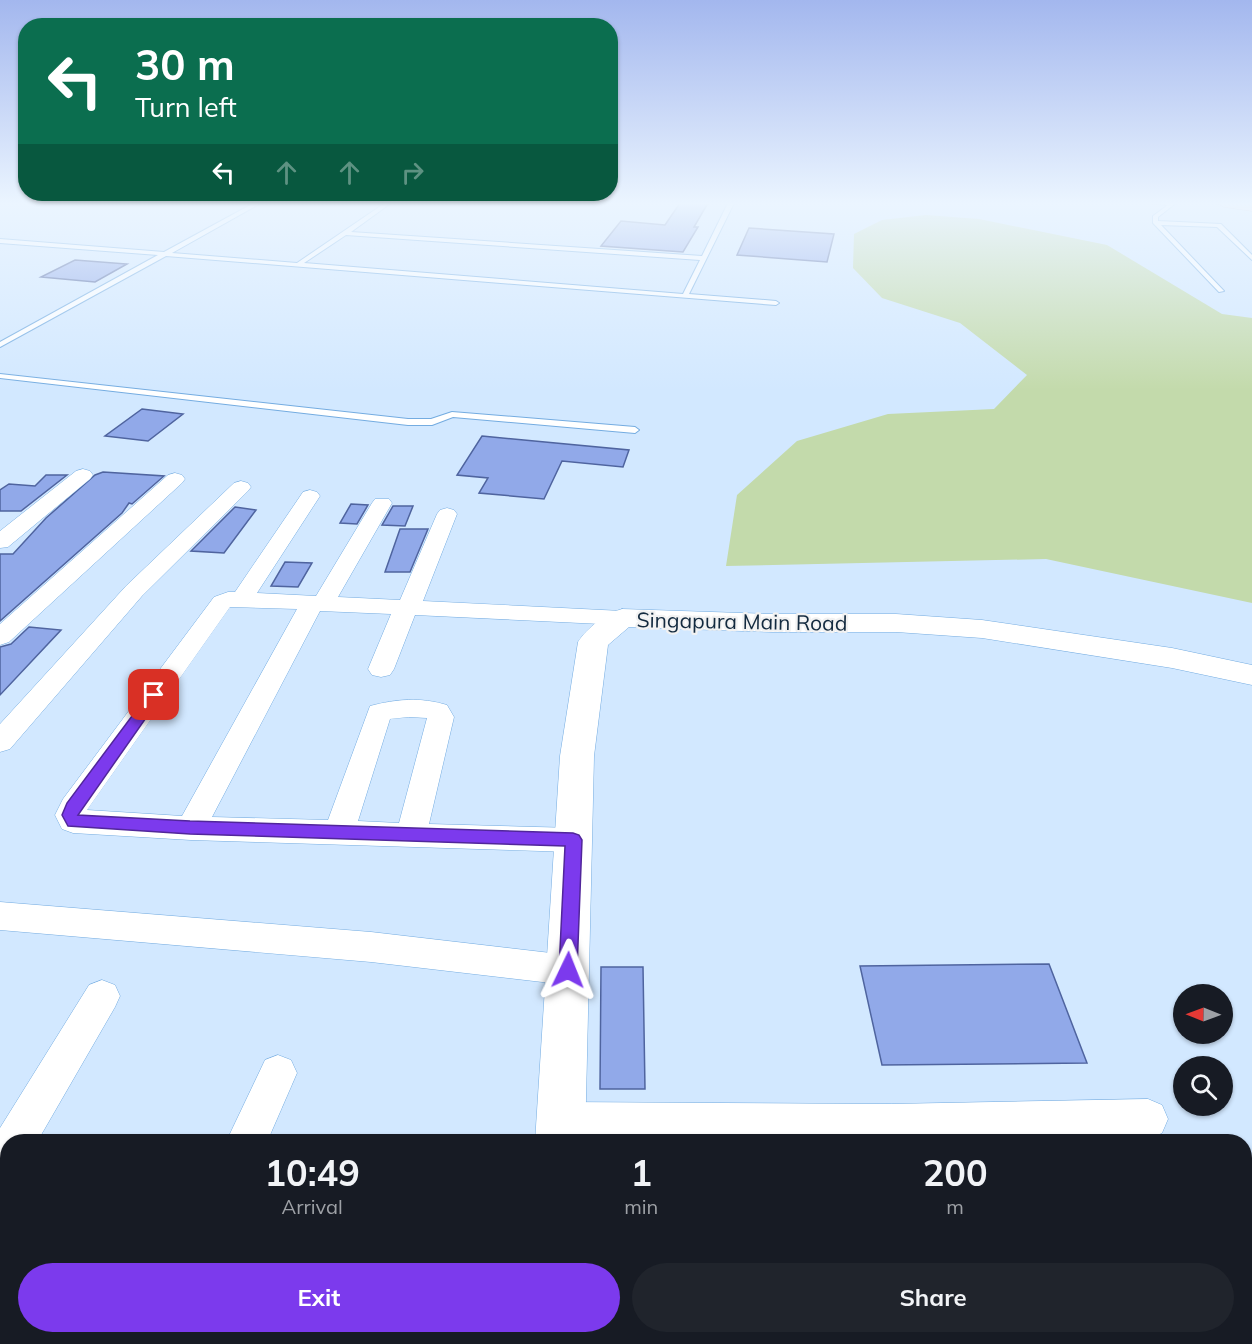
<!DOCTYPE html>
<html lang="en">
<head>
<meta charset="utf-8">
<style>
  :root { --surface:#171b24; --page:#20242c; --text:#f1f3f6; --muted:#9ea1a6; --accent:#7c3aed }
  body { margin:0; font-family:Mulish,sans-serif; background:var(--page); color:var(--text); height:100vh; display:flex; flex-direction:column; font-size:22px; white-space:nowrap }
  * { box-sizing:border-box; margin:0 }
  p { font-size:20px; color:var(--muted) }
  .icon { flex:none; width:33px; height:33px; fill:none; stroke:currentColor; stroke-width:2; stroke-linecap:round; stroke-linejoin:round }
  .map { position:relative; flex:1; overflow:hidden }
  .panel { position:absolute; left:0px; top:1134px; width:1252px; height:210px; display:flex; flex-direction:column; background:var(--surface); border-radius:24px 24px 0 0; box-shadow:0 2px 4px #0004 }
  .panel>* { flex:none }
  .hud { position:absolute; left:18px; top:18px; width:600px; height:183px; border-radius:24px; box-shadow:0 2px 4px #0004; background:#0b6e4f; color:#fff; overflow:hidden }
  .needle { width:39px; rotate:271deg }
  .fabs { position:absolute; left:1173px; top:984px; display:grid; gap:12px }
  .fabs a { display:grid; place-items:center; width:60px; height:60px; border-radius:50%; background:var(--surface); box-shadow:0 2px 4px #0004; font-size:30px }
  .pin { position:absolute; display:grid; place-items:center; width:51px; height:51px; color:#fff; margin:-26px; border-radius:12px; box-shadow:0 3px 9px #0006 }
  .me { position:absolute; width:66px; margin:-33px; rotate:2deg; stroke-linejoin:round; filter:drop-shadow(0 0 4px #0008) }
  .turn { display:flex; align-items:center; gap:21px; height:126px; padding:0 18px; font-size:27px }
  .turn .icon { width:78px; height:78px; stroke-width:2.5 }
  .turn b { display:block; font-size:42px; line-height:51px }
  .lanes { display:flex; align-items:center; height:57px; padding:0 18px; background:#0003; justify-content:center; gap:30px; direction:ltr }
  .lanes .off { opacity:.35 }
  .eta { display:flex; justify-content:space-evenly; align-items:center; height:102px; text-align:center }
  .eta b { font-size:36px; font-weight:700; line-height:42px }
  .action { display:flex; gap:12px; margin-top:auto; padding:12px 18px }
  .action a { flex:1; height:69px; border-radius:36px; background:var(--accent); color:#fff; font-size:24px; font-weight:700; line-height:69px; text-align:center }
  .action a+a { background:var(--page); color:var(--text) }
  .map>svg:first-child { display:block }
  .green { fill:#c3daab }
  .building { fill:#91a9e9; stroke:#4f649f; stroke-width:1.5 }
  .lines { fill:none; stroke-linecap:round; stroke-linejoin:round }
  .service-casing { stroke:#74ace1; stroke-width:2 }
  .minor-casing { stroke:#74ace1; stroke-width:1 }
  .tertiary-casing { stroke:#74ace1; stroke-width:1 }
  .primary-casing { stroke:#a78f9b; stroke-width:1 }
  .service { fill:#fff; fill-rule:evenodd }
  .minor { fill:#fff; fill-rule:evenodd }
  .tertiary { fill:#fff; fill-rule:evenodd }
  .primary { fill:#fadce0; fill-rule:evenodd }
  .route { fill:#7c3aed; stroke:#51269a; stroke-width:1.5 }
  .labels { text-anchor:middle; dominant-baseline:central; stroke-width:4.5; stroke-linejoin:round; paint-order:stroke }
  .street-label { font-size:21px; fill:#132a3f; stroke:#f2f2f2 }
</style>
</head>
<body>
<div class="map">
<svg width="1252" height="1344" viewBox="0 0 1252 1344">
  <rect width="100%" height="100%" fill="#d2e8ff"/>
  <path class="green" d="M926,215L979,219L1107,245L1222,314L1252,318V603L1046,559L726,566L737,495L797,441L888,414L994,409L1027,375L960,323L882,298L853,268L854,234L882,220Z"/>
  <g class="building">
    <path d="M680,203H708L694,227H698L683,252L601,246L621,221L665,225Z"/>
    <path d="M749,228L834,234L827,262L737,255Z"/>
    <path d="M75,260L127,264L95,282L41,277Z"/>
    <path d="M142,409L183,414L148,441L105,436Z"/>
    <path d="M482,436L629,450L623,467L562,461L544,499L479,493L488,478L457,475Z"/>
    <path d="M103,472L164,476L132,504L129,503L122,513L0,621V554H13L46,518L95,475Z"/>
    <path d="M46,475H67L21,511H0V490L9,484L35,486Z"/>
    <path d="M351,504L368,505L357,524L340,523Z"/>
    <path d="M393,506H413L405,526L382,525Z"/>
    <path d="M235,507L256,510L224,553L191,551Z"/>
    <path d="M400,529H428L410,572H385Z"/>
    <path d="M285,562L312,563L298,587L271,586Z"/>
    <path d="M29,627L61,630L0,695V647L11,644Z"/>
    <path d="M1049,964L1087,1063L882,1065L860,966Z"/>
    <path d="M601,967H643L645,1089H600Z"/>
  </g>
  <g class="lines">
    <g class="service-casing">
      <g id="service">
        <path d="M254,203H261L172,253L297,263L385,203H391L351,232L702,256L728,203H734L689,294L776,301L779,303L776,305L166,256L0,347V342L158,255L0,243V239L164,252ZM346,235L700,260L683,294L304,263Z"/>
        <path d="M1148,203H1176L1158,217V221L1221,224L1252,255V260L1217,227L1161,225L1224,291L1219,292L1153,223V216L1168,205Z"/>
        <path d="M0,374L408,419H431L452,412L635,427L639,430L635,433L453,417L432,425H408L0,378Z"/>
        <path d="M319,1336H390L393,1344H319L317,1340Z"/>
      </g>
    </g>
    <g class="minor-casing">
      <g id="minor">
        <path d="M83,469L90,471L93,475L90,479L8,547L0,548V531L76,471Z"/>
        <path d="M175,473L182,475L185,479L182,483L9,642L0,645V624L168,475Z"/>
        <path d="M241,481L248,483L251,487L248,491L142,596L10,749L0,752V724L126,586L234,483Z"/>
        <path d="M310,490L317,492L320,496L257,593L316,596L372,503L375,499H389L392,503L338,597L400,600L437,514L440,510L447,508L454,510L457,514L423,601L622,611L630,613L634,618L630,623L622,625L415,615L394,669L390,675L381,677L372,675L368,669L391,614L320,611L212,817L328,820L370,706C397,699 420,697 447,705L454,717L429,824L573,828L584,831L588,840L584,849L573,852L191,840L73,833L62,829L55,815L63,799L214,597L228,592H235L303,492ZM230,607L297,609L182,816L87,810ZM409,717L427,718L399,823L358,821L390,719Z"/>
        <path d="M0,902L371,932L568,955L580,959L585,970L580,981L568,985L371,962L0,930Z"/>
        <path d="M102,980L115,985L120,996L115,1007L37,1142H8V1182L0,1185V1128L89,985Z"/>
        <path d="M278,1055L291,1060L297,1073L267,1142H226L265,1060Z"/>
        <path d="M1148,1099L1162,1105L1168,1119L1162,1133L1148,1139L1000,1142H561L547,1136L541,1122L547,1108L561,1102L891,1104Z"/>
        <path d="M133,1336H179L176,1344H130Z"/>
        <path d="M913,1336H959L961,1344H915Z"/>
      </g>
    </g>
    <g class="tertiary-casing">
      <g id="tertiary">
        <path d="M622,609L772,614H896L982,620L1172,648L1252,665V685L1172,668L982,638L896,632H772L629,627L608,645L594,756L585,1142H535L560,756L578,642C587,628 606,613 622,609Z"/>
        <path d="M500,1336H556L553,1344H497Z"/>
      </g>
    </g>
    <g class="primary-casing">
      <path id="primary" d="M1217,203H1252V211L1224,207Z"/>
    </g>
    <use href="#service" class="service"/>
    <use href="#minor" class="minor"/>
    <use href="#tertiary" class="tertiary"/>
    <use href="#primary" class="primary"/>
  </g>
  <linearGradient id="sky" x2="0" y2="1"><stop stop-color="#a3b7ee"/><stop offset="0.52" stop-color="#ebf5ff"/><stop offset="1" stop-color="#ebf5ff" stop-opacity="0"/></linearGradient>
  <rect width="1252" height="391" fill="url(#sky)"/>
  <path class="route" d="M154,691L162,695L78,815L190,821L573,833L579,835L582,840L577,970L574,976L568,978L561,976L559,970L565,846L190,834L68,826L62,815L67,803L150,692Z"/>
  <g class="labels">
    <g class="street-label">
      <text transform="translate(742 621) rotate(1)">Singapura Main Road</text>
    </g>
  </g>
</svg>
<div class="fabs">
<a><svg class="needle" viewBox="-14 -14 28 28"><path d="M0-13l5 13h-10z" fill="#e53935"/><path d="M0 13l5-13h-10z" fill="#9ea1a6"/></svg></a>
<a><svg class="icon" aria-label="search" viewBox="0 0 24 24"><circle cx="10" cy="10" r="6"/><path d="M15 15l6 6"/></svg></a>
</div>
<div class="pin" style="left:154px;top:695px;background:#d93025"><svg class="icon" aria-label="arrive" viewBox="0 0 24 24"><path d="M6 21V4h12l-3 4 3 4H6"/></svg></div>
<svg class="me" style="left:568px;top:970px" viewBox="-20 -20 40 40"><path d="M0-17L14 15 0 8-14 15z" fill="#7c3aed" stroke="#fff" stroke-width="4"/></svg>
<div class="hud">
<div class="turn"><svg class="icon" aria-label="left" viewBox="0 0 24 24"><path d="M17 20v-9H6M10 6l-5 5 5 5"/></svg><div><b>30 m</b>Turn left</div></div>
<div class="lanes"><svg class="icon" aria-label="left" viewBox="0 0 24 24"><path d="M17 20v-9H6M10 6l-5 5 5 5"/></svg><svg class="icon off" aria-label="ahead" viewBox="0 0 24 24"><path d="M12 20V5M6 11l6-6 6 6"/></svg><svg class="icon off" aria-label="ahead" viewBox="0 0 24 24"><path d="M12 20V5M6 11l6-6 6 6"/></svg><svg class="icon off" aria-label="right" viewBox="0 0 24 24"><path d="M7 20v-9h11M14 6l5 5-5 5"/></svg></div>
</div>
<section class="panel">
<div class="eta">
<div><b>10:49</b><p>Arrival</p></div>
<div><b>1</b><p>min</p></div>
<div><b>200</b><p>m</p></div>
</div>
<div class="action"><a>Exit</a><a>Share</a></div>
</section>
</div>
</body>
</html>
